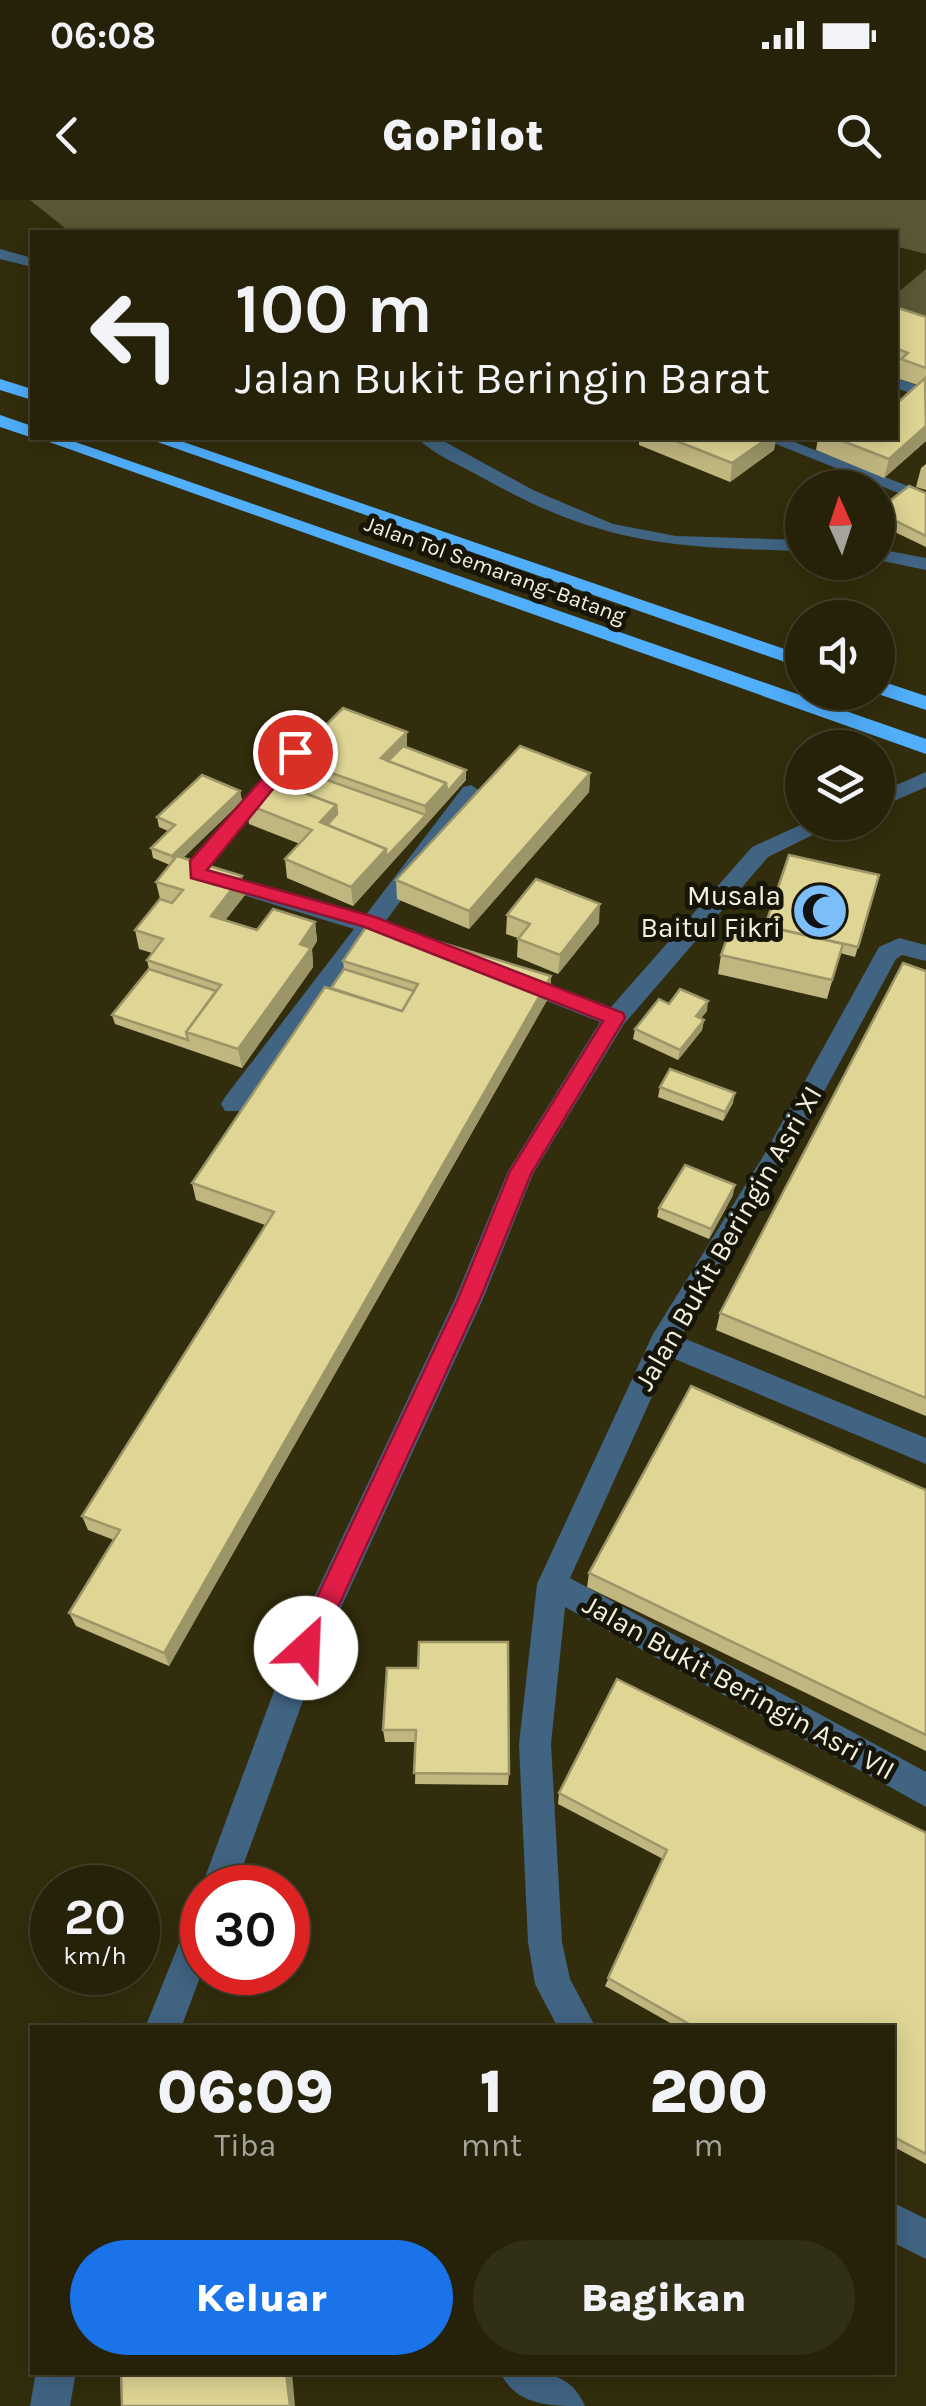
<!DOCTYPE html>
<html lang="id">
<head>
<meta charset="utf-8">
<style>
  :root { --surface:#262209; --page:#322f17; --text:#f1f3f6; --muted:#a4a49c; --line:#423f2a; --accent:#1a73e8 }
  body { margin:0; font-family:Karla,sans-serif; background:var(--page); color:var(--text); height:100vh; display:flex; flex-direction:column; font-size:38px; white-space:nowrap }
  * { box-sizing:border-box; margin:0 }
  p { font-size:32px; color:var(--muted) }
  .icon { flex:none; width:55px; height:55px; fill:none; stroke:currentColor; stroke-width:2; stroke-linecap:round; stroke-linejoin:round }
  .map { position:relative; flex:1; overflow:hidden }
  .details { position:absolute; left:30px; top:1825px; width:865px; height:350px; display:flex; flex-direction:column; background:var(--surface); border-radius:0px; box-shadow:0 5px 25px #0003,0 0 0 2px var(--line) }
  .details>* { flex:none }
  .top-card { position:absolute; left:30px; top:30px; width:868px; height:210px; border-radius:0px; box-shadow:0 5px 25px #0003,0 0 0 2px var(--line); background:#262209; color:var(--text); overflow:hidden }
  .needle { width:65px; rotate:357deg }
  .tools { position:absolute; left:785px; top:270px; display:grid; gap:20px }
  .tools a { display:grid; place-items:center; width:110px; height:110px; border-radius:50%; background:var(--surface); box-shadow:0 5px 25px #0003,0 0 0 2px var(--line); font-size:50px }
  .speed { position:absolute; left:30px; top:1665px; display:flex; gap:20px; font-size:50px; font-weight:700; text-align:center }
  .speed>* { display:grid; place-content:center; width:130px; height:130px; border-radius:50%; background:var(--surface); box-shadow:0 5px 25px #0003,0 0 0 2px var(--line); line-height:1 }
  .speed small { font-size:25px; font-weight:400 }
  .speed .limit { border:15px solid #d22; background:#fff; color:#111 }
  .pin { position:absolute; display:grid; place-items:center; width:85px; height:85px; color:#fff; margin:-42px; border:5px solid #fff; border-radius:50%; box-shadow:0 2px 10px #0007 }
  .me { position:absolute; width:110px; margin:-55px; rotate:25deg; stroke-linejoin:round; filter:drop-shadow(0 0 8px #0008) }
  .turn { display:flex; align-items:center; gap:35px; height:210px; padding:0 40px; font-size:45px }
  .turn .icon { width:130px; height:130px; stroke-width:2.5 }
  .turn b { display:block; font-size:70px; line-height:85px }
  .eta { display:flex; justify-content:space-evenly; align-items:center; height:170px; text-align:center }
  .eta b { font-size:60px; font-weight:800; line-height:70px }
  .primary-button { display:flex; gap:20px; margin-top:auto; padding:20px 40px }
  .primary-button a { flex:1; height:115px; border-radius:60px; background:var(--accent); color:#fff; font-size:40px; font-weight:800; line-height:115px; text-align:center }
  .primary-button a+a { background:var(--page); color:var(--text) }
  .status { display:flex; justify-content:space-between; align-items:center; height:70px; padding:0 50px; background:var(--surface); direction:ltr }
  .status svg { height:28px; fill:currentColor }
  header { display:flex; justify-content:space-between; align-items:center; height:130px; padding:0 40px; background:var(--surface); font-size:45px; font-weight:800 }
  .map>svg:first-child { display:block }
  .green { fill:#5c5735 }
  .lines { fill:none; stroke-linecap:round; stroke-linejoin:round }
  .minor { fill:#416483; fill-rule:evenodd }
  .motorway { fill:#50aefb; fill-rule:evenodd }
  .wall { fill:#c0b780 }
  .shaded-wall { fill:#9c9568 }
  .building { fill:#dfd595; stroke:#9c9568; stroke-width:2.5 }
  .route { fill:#e11d48; stroke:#92132f; stroke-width:2.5 }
  .labels { text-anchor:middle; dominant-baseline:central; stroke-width:10; stroke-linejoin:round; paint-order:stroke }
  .far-street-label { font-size:22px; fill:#f4f2df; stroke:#171508 }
  .poi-label { font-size:28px; fill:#f4f2df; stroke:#171508; text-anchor:end }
  .street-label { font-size:28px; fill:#f4f2df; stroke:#171508 }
</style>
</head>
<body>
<div class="status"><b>06:08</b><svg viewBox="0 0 49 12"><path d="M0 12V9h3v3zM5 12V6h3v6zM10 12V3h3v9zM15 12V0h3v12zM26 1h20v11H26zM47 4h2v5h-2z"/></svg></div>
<header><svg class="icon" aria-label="back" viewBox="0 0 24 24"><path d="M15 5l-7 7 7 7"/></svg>GoPilot<svg class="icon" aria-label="search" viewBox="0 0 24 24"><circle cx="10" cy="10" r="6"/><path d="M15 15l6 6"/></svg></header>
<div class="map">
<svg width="926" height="2206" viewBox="0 0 926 2206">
  <rect width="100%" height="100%" fill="#322d0c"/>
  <g class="green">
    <path d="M30,0H926V54L895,46V32L838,30L70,32Z"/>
    <path d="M926,69V121L895,111V95Z"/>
  </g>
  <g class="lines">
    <g class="minor">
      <path d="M0,49L32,58V67L0,59Z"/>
      <path d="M895,178L926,188V198L895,188Z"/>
      <path d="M417,238H438L533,290L613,324L676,336L802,340V351C669,347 603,345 483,278C462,266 434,255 417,238Z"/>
      <path d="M761,238H784L926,293V304Z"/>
      <path d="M878,349L926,358V370L878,360Z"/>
      <path d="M295,545L306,552L302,557L208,669L365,716L463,587L471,585L482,592L385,722L413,730V742L405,744L375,735L243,911H225L221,904L225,897L354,729L190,679L185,666L288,547Z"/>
      <path d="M926,572V587L878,608V593Z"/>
      <path d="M807,622H839L768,657L624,824L533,974L483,1099L321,1451L235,1688H202V1692L201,1688L290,1448L455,1099L508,971L600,822L506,785L502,779L514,771L611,807L752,647Z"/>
      <path d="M899,738L926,745V761L902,755L896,759L782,969L681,1137L926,1238V1264L670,1157L570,1378L926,1572V1607L565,1407L551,1544L562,1742L570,1779L596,1828H558L535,1784L528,1742L519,1544L537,1384L653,1134L764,955L879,747Z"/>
      <path d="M202,1711V1772L181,1828H145L190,1716Z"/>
      <path d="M892,2002L926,2019V2059L892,2042Z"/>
      <path d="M36,2172H76L70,2206H30Z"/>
      <path d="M500,2172C536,2172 569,2168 585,2206C550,2206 516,2206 500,2172Z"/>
    </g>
    <g class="motorway">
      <path d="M0,179L32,189V200L0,190Z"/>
      <path d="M0,215L32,226L33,238L0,227Z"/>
      <path d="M38,238H64L926,539V554Z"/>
      <path d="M146,238H172L802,455V468Z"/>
      <path d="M878,480L926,496V510L872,492H878Z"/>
    </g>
  </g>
  <g class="wall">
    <path d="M895,111L926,117V241L884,278L816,250L818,238H895L918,185L896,178L898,169L895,168Z"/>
    <path d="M639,238H776L774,250L730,282L639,245Z"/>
    <path d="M926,264V290L916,287L921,268Z"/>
    <path d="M926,293V347L878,324V310Z"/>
    <path d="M407,532V548L466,570V580L353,706L287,678L285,659L300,644L249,624L246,604L278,583L293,568L292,559Z"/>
    <path d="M590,573L589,592L469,729L397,699L396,680Z"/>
    <path d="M240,591L242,601L183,658L245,695L225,720L257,730L315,722L317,741L312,749L313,767L242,868L115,824L112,815L149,769L147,760L152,753L139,749L135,730L160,699L156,682L170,665L153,658L151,648L168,631L159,627L157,617Z"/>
    <path d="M879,675L855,757L840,753L827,799L718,774L721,755L765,726Z"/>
    <path d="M507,715L599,723L558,774L517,757L518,738L506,734Z"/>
    <path d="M343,761L551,776L550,795L169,1466L76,1426L69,1413L114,1340L88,1330L82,1316L265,1025L196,1000L192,983L331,788L344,769Z"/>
    <path d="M926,771V1216L716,1130L720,1113Z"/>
    <path d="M669,804L707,811L701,818L704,820L702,830L678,860L633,839L635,829Z"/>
    <path d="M660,887L733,903L723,921L658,897Z"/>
    <path d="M733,995L709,1039L657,1017L659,1008Z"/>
    <path d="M926,1290V1551L587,1387L589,1373Z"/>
    <path d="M387,1468L509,1574L508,1585L415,1584L416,1542H385L383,1530Z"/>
    <path d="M559,1593L926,1633V1964L892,1946V1828H679L605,1786L663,1659L558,1604Z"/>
  </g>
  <g class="shaded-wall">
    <path d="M926,226V241L884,278L889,259Z"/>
    <path d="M768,238H776L774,250L730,282L732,263Z"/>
    <path d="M407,532V551L389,570L381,558Z"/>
    <path d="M466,570V580L426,625L425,606L446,583Z"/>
    <path d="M590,573L589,592L469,729V711Z"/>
    <path d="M240,591L242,601L173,667L172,656Z"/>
    <path d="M336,605L338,625L329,634L320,622Z"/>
    <path d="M426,615V625L353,706L351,687L386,649Z"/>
    <path d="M242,676L245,695L214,735L211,716Z"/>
    <path d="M600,704L599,723L558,774L560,755Z"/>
    <path d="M315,722L317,741L312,749L313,767L242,868L238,849L300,744Z"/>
    <path d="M551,776L550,795L169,1466L164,1453Z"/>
    <path d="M708,801L707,811L695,826L696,816Z"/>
    <path d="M704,820L702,830L678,860L680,850Z"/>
    <path d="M735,893L733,903L723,921L725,912Z"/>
    <path d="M735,985L733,995L709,1039L711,1029Z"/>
    <path d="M286,2172H292L295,2206H290Z"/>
  </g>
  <g class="building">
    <path d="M898,108L926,117V168L901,159L908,153L895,148V111Z"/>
    <path d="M925,178L926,226L889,259L835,238H895V205Z"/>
    <path d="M669,238H768L732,263Z"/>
    <path d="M909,286L926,293V336L878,312V310Z"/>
    <path d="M343,508L407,532L381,558L446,583L425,606L292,559Z"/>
    <path d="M403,546L466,570L447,592L446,583L388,561Z"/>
    <path d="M520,546L590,573L469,711L396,680Z"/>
    <path d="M293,568L426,615L386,657V649L327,625L337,614L336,605L278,583Z"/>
    <path d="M202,575L240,591L172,656L151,648L175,625L157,617Z"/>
    <path d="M270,580L336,605L320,622L386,649L351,687L285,659L312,630L246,604Z"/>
    <path d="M789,655L879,675L858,747L765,726Z"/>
    <path d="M177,656L242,676L211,716L257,730L273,709L315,722L300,744L311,748L238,849L186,832L221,785L147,760L163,739L135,730L160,699L172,703L183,690L156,682Z"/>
    <path d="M536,679L600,704L560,755L518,739L530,724L507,715Z"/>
    <path d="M734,719L843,744L832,780L721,755Z"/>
    <path d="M370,721L551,776L164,1453L69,1413L120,1330L82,1316L274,1012L192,983L325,787L402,811L418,784L343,761Z"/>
    <path d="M903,763L926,771V1198L720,1113Z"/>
    <path d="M149,769L216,791L186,832L188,840L112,815Z"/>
    <path d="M344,769L414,791L402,811L331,788Z"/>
    <path d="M680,789L708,801L696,816L704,820L680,850L635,829L659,799L669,804Z"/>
    <path d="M670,869L735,893L725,912L660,887Z"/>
    <path d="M685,965L735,985L711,1029L659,1008Z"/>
    <path d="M691,1186L926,1290V1535L589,1373Z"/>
    <path d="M419,1442H508L509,1574L414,1573L416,1530H383L387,1468H418Z"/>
    <path d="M617,1479L926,1633V1954L892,1936V1828H696L608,1778L667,1650L559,1593Z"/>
    <path d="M121,2172H286L290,2206H122Z"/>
  </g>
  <path class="route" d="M289,548L303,552L207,670L375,717L623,813L625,818L531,974L480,1099L315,1457L306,1460L297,1457L293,1448L458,1099L510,971L603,821L362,726L191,678L190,661Z"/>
  <defs>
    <g id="mosque-disc" transform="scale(2.875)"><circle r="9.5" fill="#7cbef9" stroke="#171508"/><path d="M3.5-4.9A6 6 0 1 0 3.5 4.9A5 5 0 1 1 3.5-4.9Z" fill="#111"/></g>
  </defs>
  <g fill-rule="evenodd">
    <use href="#mosque-disc" x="820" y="711"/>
  </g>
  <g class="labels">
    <g class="far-street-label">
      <text transform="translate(495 370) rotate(20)">Jalan Tol Semarang–Batang</text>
    </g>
    <g class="poi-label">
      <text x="781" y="695">Musala<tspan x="781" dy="32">Baitul Fikri</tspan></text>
    </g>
    <g class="street-label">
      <text transform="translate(728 1038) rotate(-60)">Jalan Bukit Beringin Asri XI</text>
      <text transform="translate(739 1487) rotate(29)">Jalan Bukit Beringin Asri VII</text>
    </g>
  </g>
</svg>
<div class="tools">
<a><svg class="needle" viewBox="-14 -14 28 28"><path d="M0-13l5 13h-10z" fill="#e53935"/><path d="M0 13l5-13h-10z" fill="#a4a49c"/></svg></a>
<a><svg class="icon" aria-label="sound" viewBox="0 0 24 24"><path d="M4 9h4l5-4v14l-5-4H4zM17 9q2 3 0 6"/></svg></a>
<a><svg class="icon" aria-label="layers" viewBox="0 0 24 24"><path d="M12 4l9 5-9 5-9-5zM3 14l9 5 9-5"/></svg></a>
</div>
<div class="speed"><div>20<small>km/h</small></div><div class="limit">30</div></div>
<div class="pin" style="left:295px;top:552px;background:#d93025"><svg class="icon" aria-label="arrive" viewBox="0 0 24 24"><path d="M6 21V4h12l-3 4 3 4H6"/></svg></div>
<svg class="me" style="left:306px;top:1448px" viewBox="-20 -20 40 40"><circle r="19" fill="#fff"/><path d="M0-13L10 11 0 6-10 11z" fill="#e11d48"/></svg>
<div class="top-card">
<div class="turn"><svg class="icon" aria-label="left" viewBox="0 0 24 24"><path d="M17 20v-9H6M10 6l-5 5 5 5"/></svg><div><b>100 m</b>Jalan Bukit Beringin Barat</div></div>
</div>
<section class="details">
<div class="eta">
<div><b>06:09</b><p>Tiba</p></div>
<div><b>1</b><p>mnt</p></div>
<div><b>200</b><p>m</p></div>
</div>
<div class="primary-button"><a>Keluar</a><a>Bagikan</a></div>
</section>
</div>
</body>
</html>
